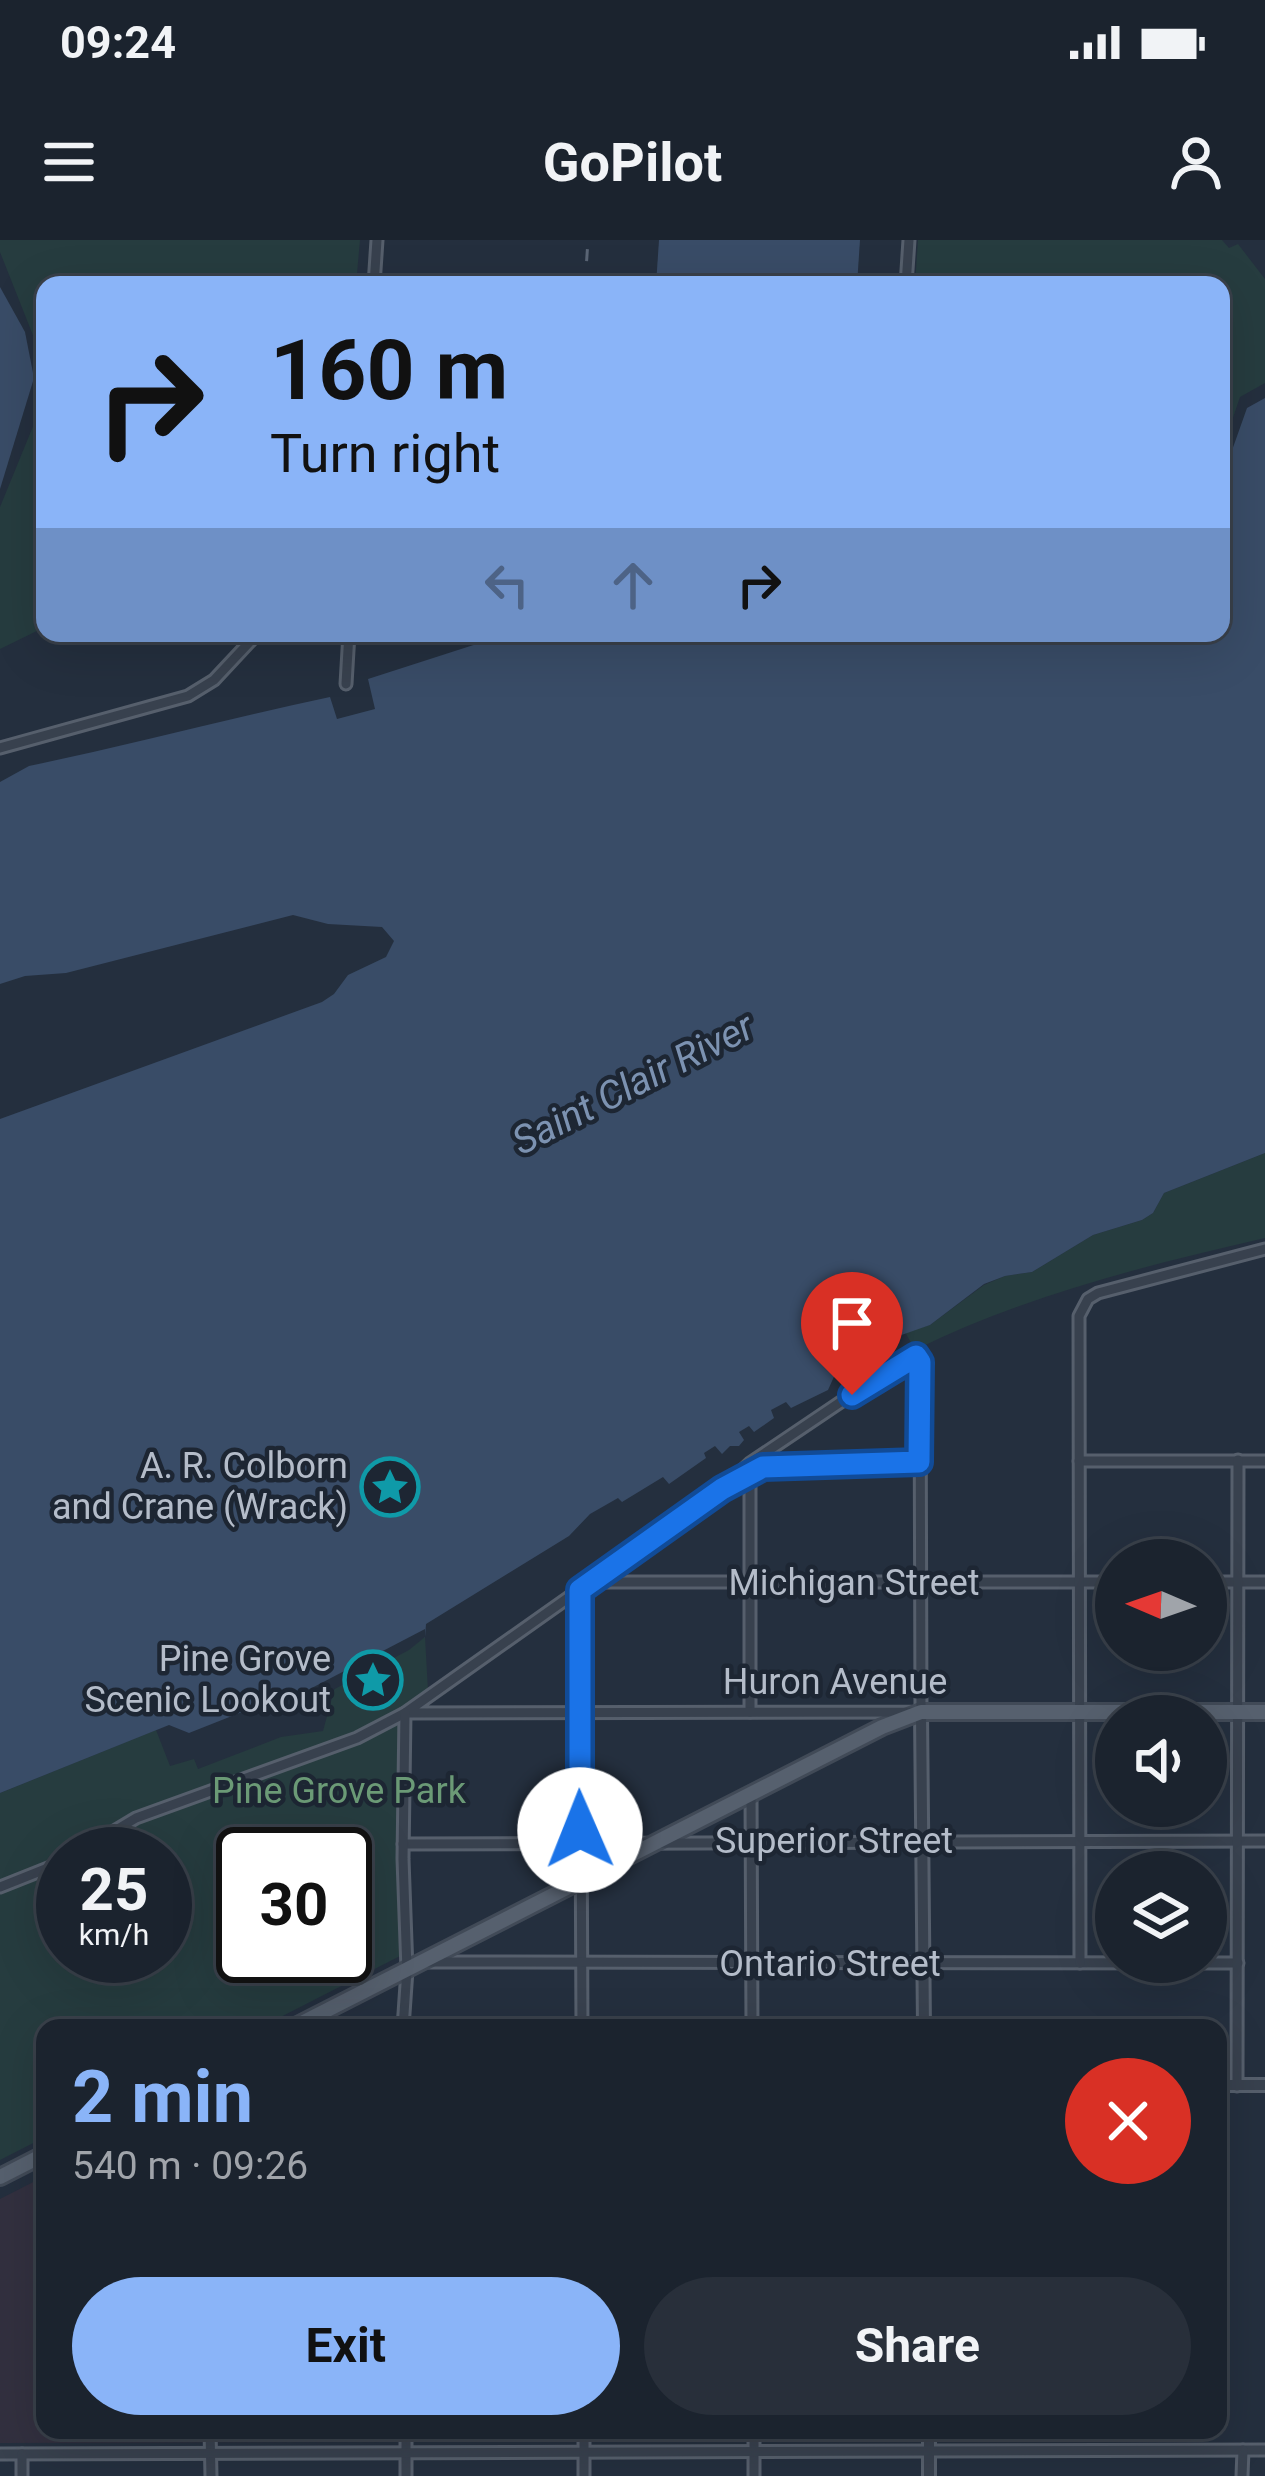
<!DOCTYPE html>
<html lang="en">
<head>
<meta charset="utf-8">
<style>
  :root { --surface:#1b232e; --page:#282f3a; --text:#f1f3f6; --muted:#a0a4aa; --line:#39404a; --accent:#8ab4f8 }
  body { margin:0; font-family:Roboto,sans-serif; background:var(--page); color:var(--text); height:100vh; display:flex; flex-direction:column; font-size:45px; white-space:nowrap }
  * { box-sizing:border-box; margin:0 }
  p { font-size:39px; color:var(--muted) }
  .icon { flex:none; width:66px; height:66px; fill:none; stroke:currentColor; stroke-width:2; stroke-linecap:round; stroke-linejoin:round }
  .map { position:relative; flex:1; overflow:hidden }
  .details { position:absolute; left:36px; top:1779px; width:1191px; height:420px; display:flex; flex-direction:column; background:var(--surface); border-radius:24px; box-shadow:0 12px 48px #0002,0 0 0 3px var(--line) }
  .details>* { flex:none }
  .top-card { position:absolute; left:36px; top:36px; width:1194px; height:366px; border-radius:24px; box-shadow:0 12px 48px #0002,0 0 0 3px var(--line); background:#8ab4f8; color:#111; overflow:hidden }
  .needle { width:78px; rotate:272deg }
  .buttons { position:absolute; left:1095px; top:1299px; display:grid; gap:24px }
  .buttons a { display:grid; place-items:center; width:132px; height:132px; border-radius:50%; background:var(--surface); box-shadow:0 12px 48px #0002,0 0 0 3px var(--line); font-size:60px }
  .speed { position:absolute; left:36px; top:1587px; display:flex; gap:24px; font-size:60px; font-weight:700; text-align:center }
  .speed>* { display:grid; place-content:center; width:156px; height:156px; border-radius:50%; background:var(--surface); box-shadow:0 12px 48px #0002,0 0 0 3px var(--line); line-height:1 }
  .speed small { font-size:30px; font-weight:400 }
  .speed .limit { border:6px solid #111; border-radius:18px; background:#fff; color:#111 }
  .pin { position:absolute; display:grid; place-items:center; width:102px; height:102px; color:#fff; margin:-123px -51px; border-radius:50% 50% 50% 0; rotate:-45deg; box-shadow:0 0 12px #0007 }
  .pin .icon { rotate:45deg }
  .me { position:absolute; width:132px; margin:-66px; rotate:359deg; stroke-linejoin:round; filter:drop-shadow(0 0 9px #0008) }
  .turn { display:flex; align-items:center; gap:42px; height:252px; padding:0 36px; font-size:54px }
  .turn .icon { width:156px; height:156px; stroke-width:2.5 }
  .turn b { display:block; font-size:84px; line-height:102px }
  .lanes { display:flex; align-items:center; height:114px; padding:0 36px; background:#0003; justify-content:center; gap:60px; direction:ltr }
  .lanes .off { opacity:.35 }
  .round { display:grid; place-items:center; flex:none; width:126px; height:126px; border-radius:63px; background:var(--page) }
  .head { display:flex; align-items:center; justify-content:space-between; height:204px; padding:0 36px }
  h1 { font-size:72px; font-weight:700; line-height:90px; color:var(--accent) }
  .action { display:flex; gap:24px; margin-top:auto; padding:24px 36px }
  .action a { flex:1; height:138px; border-radius:72px; background:var(--accent); color:#111; font-size:48px; font-weight:700; line-height:138px; text-align:center }
  .action a+a { background:var(--page); color:var(--text) }
  .status { display:flex; justify-content:space-between; align-items:center; height:84px; padding:0 60px; background:var(--surface); direction:ltr }
  .status svg { height:33px; fill:currentColor }
  header { display:flex; justify-content:space-between; align-items:center; height:156px; padding:0 36px; background:var(--surface); font-size:54px; font-weight:700 }
  .map>svg:first-child { display:block }
  .medical { fill:#32303f }
  .green { fill:#263c3f; fill-rule:evenodd }
  .water { fill:#394c67 }
  .pier { fill:#242f3e }
  .lines { fill:none; stroke-linecap:round; stroke-linejoin:round }
  .minor-casing { stroke:#565f6c; stroke-width:15 }
  .tertiary-casing { stroke:#565f6c; stroke-width:16 }
  .primary-casing { stroke:#414a57; stroke-width:20 }
  .minor { stroke:#38414e; stroke-width:9 }
  .tertiary { stroke:#38414e; stroke-width:10 }
  .primary { stroke:#56606e; stroke-width:14 }
  .rail { stroke:#5a6575; stroke-width:3; stroke-dasharray:12 12; stroke-linecap:butt }
  .route-casing { stroke:#114b97; stroke-width:30 }
  .route { stroke:#1a73e8; stroke-width:21 }
  .labels { text-anchor:middle; dominant-baseline:central; stroke-width:9; stroke-linejoin:round; paint-order:stroke }
  .poi-label { font-size:36px; fill:#b4bcc9; stroke:#1d2633; text-anchor:end }
  .street-label { font-size:36px; fill:#b4bcc9; stroke:#1d2633 }
  .park-label { font-size:36px; fill:#6b9a76; stroke:#1d2633 }
  .water-label { font-size:39px; font-style:italic; fill:#7c92b1; stroke:#1d2633 }
</style>
</head>
<body>
<div class="status"><b>09:24</b><svg viewBox="0 0 49 12"><path d="M0 12V9h3v3zM5 12V6h3v6zM10 12V3h3v9zM15 12V0h3v12zM26 1h20v11H26zM47 4h2v5h-2z"/></svg></div>
<header><svg class="icon" aria-label="menu" viewBox="0 0 24 24"><path d="M4 6h16M4 12h16M4 18h16"/></svg>GoPilot<svg class="icon" aria-label="person" viewBox="0 0 24 24"><circle cx="12" cy="8" r="4"/><path d="M4 21q1-7 8-7t8 7"/></svg></header>
<div class="map">
<svg width="1265" height="2236" viewBox="0 0 1265 2236">
  <rect width="100%" height="100%" fill="#242f3e"/>
  <path class="medical" d="M45,1936V2190H394V2202L0,2203V1959Z"/>
  <g class="green">
    <path d="M0,0H360L356,45H45V387L0,409V267L43,162L38,108L0,12Z"/>
    <path d="M918,0H1222L1229,8L1238,4L1265,39V143L1240,157L1221,213V45H915Z"/>
    <path d="M1265,913V998C1147,1025 1024,1056 915,1110L905,1092L930,1085L984,1045L1005,1036L1032,1032L1093,995L1142,980L1153,973L1164,953Z"/>
    <path d="M425,1397L428,1451L401,1469L400,1716L259,1788H45V1897L0,1920V1553L156,1490L170,1526L194,1519L198,1529L281,1497L323,1491L335,1447ZM63,1614H165V1716H63ZM243,1614H345V1716H243Z"/>
  </g>
  <g class="water">
    <path d="M659,0H860L857,45H656Z"/>
    <path d="M0,47L25,92L34,138L0,249Z"/>
    <path d="M1265,158V913L1164,953L1153,973L1142,980L1093,995L1032,1032L1005,1036L984,1044L930,1085L890,1099L885,1109L881,1104L875,1107L874,1118L854,1128L849,1122L837,1130L828,1150L791,1168L786,1162L771,1170L774,1178L754,1192L749,1186L739,1192L744,1200L739,1206H730L722,1214L715,1206L704,1213L706,1218L669,1244L663,1237L622,1262L618,1258L590,1274L569,1296L426,1384L425,1397L408,1408L294,1464L290,1453L189,1493L169,1485L0,1553V879L322,762L334,754L348,735L386,717L394,701L382,687L328,684L293,675L66,733L25,736L0,744V542L29,526C130,505 231,478 330,457L337,479L375,469L368,439L511,393H1221V226L1230,216L1247,168Z"/>
  </g>
  <path class="pier" d="M425,1389V1397L409,1410L329,1452L294,1464L306,1451Z"/>
  <g class="lines">
    <g class="minor-casing">
      <g id="minor">
        <path d="M374,45L377,0"/>
        <path d="M906,45L909,0"/>
        <path d="M346,444L349,393"/>
        <path d="M0,508L188,456L214,440L258,393"/>
        <path d="M1079,1221H1265"/>
        <path d="M749,1237L777,1224L919,1222"/>
        <path d="M593,1342H1116"/>
        <path d="M1206,1342H1265"/>
        <path d="M580,1350L582,1788"/>
        <path d="M750,1472V1237"/>
        <path d="M751,1553L752,1788"/>
        <path d="M403,1604L1265,1601"/>
        <path d="M76,1614L136,1578L357,1498L405,1473L722,1249L750,1223L903,1120L916,1116L920,1122L921,1472L405,1473"/>
        <path d="M0,1647L63,1622"/>
        <path d="M422,1722L1238,1723"/>
        <path d="M1080,1723L1079,1076L1088,1059L1098,1053L1265,1009"/>
        <path d="M403,1788L407,1730L403,1619L405,1473"/>
        <path d="M1237,1846L1238,1220"/>
        <path d="M210,2190L211,2236"/>
        <path d="M406,2190V2236"/>
        <path d="M754,2190V2236"/>
        <path d="M0,2214L1265,2210"/>
        <path d="M22,2236V2214"/>
        <path d="M584,2236V2190"/>
        <path d="M1242,2236L1243,2210"/>
      </g>
    </g>
    <g class="tertiary-casing">
      <g id="tertiary">
        <path d="M921,1472L924,1788"/>
        <path d="M1218,1845H1265"/>
        <path d="M929,2236V2190"/>
      </g>
    </g>
    <g class="primary-casing">
      <g id="primary">
        <path d="M292,1788L882,1487L921,1472H1265"/>
        <path d="M0,1937L45,1914"/>
      </g>
    </g>
    <use href="#minor" class="minor"/>
    <use href="#tertiary" class="tertiary"/>
    <use href="#primary" class="primary"/>
    <path class="rail" d="M585,45L588,0"/>
  </g>
  <g class="lines">
    <g class="route-casing">
      <path id="route" d="M580,1590V1350L722,1249L763,1227L919,1222L920,1122L916,1116L852,1155"/>
    </g>
    <use href="#route" class="route"/>
  </g>
  <defs>
    <g id="sight-ring" transform="scale(3)"><circle r="9.5" fill="#1d2633" stroke="#0f9aa8" stroke-width="1.5"/><path d="M0-6L1.8-2.2L6-1.7L2.9 1.2L3.7 5.4L0 3.3L-3.7 5.4L-2.9 1.2L-6-1.7L-1.8-2.2Z" fill="#0f9aa8"/></g>
  </defs>
  <g fill-rule="evenodd">
    <use href="#sight-ring" x="390" y="1247"/>
    <use href="#sight-ring" x="373" y="1440"/>
  </g>
  <g class="labels">
    <g class="poi-label">
      <text x="348" y="1226">A. R. Colborn<tspan x="348" dy="41">and Crane (Wrack)</tspan></text>
      <text x="331" y="1419">Pine Grove<tspan x="331" dy="41">Scenic Lookout</tspan></text>
    </g>
    <g class="street-label">
      <text x="854" y="1343">Michigan Street</text>
      <text x="835" y="1442">Huron Avenue</text>
      <text x="834" y="1601">Superior Street</text>
      <text x="830" y="1724">Ontario Street</text>
    </g>
    <g class="park-label">
      <text x="339" y="1551">Pine Grove Park</text>
    </g>
    <g class="water-label">
      <text transform="translate(633 844) rotate(-27)">Saint Clair River</text>
    </g>
  </g>
</svg>
<div class="buttons">
<a><svg class="needle" viewBox="-14 -14 28 28"><path d="M0-13l5 13h-10z" fill="#e53935"/><path d="M0 13l5-13h-10z" fill="#a0a4aa"/></svg></a>
<a><svg class="icon" aria-label="sound" viewBox="0 0 24 24"><path d="M4 9h4l5-4v14l-5-4H4zM17 9q2 3 0 6"/></svg></a>
<a><svg class="icon" aria-label="layers" viewBox="0 0 24 24"><path d="M12 4l9 5-9 5-9-5zM3 14l9 5 9-5"/></svg></a>
</div>
<div class="speed"><div>25<small>km/h</small></div><div class="limit">30</div></div>
<div class="pin" style="left:852px;top:1155px;background:#d93025"><svg class="icon" aria-label="arrive" viewBox="0 0 24 24"><path d="M6 21V4h12l-3 4 3 4H6"/></svg></div>
<svg class="me" style="left:580px;top:1590px" viewBox="-20 -20 40 40"><circle r="19" fill="#fff"/><path d="M0-13L10 11 0 6-10 11z" fill="#1a73e8"/></svg>
<div class="top-card">
<div class="turn"><svg class="icon" aria-label="right" viewBox="0 0 24 24"><path d="M7 20v-9h11M14 6l5 5-5 5"/></svg><div><b>160 m</b>Turn right</div></div>
<div class="lanes"><svg class="icon off" aria-label="left" viewBox="0 0 24 24"><path d="M17 20v-9H6M10 6l-5 5 5 5"/></svg><svg class="icon off" aria-label="ahead" viewBox="0 0 24 24"><path d="M12 20V5M6 11l6-6 6 6"/></svg><svg class="icon" aria-label="right" viewBox="0 0 24 24"><path d="M7 20v-9h11M14 6l5 5-5 5"/></svg></div>
</div>
<section class="details">
<div class="head"><div><h1>2 min</h1><p>540 m · 09:26</p></div><a class="round" style="background:#d93025;color:#fff"><svg class="icon" aria-label="close" viewBox="0 0 24 24"><path d="M6 6l12 12M18 6L6 18"/></svg></a></div>
<div class="action"><a>Exit</a><a>Share</a></div>
</section>
</div>
</body>
</html>
